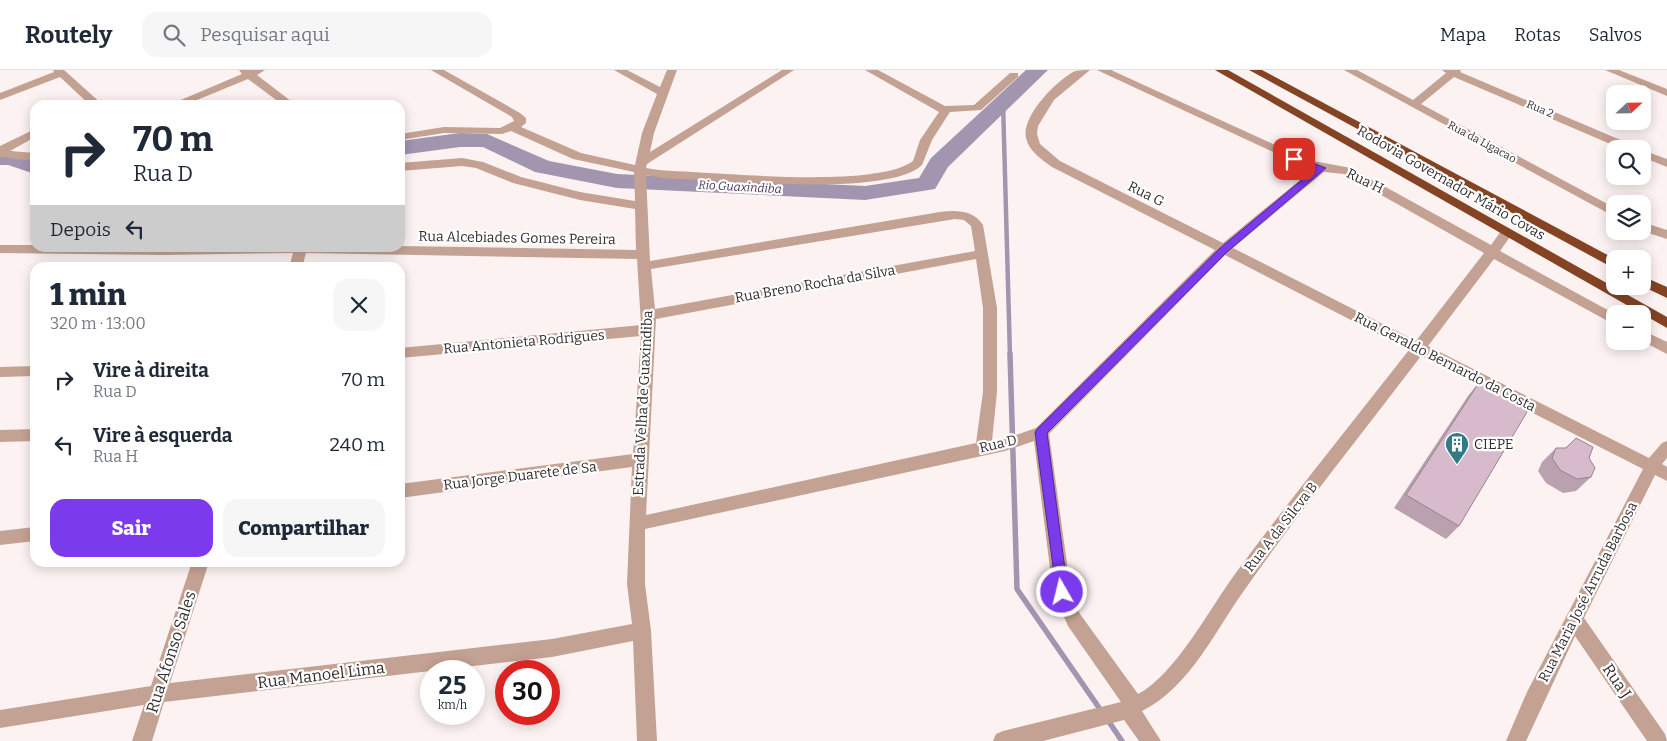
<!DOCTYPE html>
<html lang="pt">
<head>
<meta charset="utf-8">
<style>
  :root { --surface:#fff; --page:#f6f6f7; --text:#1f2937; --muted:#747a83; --line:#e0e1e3; --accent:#7c3aed }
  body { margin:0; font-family:Bitter,serif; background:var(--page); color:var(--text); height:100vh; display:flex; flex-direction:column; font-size:19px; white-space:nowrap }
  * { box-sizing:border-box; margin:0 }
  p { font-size:16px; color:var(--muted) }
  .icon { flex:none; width:28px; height:28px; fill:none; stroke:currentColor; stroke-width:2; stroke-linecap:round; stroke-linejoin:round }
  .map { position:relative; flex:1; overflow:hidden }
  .drawer { position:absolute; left:30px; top:192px; width:375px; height:305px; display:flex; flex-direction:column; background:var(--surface); border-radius:15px; box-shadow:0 2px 12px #0003 }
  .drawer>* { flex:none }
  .banner { position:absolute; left:30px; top:30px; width:375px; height:152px; border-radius:15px; box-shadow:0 2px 12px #0003; background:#fff; color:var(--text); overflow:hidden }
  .needle { width:32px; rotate:68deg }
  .tools { position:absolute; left:1606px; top:15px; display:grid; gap:10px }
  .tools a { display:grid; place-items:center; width:45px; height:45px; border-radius:10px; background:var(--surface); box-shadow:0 2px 12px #0003; font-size:25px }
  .speed { position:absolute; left:420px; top:590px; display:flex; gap:10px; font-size:25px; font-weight:700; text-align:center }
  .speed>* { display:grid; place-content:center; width:65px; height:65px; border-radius:50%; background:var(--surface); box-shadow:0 2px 12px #0003; line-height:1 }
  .speed small { font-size:12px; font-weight:400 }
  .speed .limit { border:8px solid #d22; background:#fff; color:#111 }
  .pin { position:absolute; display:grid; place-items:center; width:42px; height:42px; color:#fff; margin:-21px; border-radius:10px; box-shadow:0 2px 8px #0006 }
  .me { position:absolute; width:55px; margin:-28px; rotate:352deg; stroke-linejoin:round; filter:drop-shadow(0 0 4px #0008) }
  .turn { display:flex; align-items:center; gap:18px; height:105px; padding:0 20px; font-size:22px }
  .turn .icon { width:65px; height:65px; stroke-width:2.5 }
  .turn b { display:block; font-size:35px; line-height:42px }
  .then { display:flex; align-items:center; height:48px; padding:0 20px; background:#0003; gap:10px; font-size:19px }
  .round { display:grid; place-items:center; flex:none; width:52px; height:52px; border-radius:15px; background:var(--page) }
  .head { display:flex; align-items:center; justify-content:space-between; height:85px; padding:0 20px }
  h1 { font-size:30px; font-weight:800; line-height:38px }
  .button { display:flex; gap:10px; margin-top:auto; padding:10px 20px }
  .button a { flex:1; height:58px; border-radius:15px; background:var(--accent); color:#fff; font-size:20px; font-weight:800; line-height:58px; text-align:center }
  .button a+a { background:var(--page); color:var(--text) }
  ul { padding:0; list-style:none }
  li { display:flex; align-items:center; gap:15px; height:65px; padding:0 20px }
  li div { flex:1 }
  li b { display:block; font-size:19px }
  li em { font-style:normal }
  header { display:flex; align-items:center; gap:30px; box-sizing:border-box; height:70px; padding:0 25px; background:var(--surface); border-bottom:1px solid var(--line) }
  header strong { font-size:24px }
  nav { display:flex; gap:28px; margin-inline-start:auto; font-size:18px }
  .search { width:350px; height:45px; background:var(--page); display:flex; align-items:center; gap:12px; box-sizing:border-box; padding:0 18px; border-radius:15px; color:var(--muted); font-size:19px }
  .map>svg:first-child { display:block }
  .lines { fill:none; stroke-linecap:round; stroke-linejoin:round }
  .stream-far1 { stroke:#a195af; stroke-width:4.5 }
  .stream { stroke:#a195af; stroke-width:5.5 }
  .river { fill:#a195af; fill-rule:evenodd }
  .minor { fill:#c4a293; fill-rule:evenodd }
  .highway { fill:#844323; fill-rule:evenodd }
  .wall { fill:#b9a1b0 }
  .building { fill:#d7bbcd; stroke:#968390 }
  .route { fill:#7c3aed; stroke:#51269a }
  .labels { text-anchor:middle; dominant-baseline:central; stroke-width:4.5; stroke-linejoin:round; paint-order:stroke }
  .far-street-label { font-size:11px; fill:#342d2e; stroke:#fff }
  .far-water-label { font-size:12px; font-style:italic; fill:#4c3860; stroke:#fff }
  .street-label { font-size:14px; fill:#342d2e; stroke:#fff }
  .poi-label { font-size:14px; fill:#342d2e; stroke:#fff; text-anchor:start }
  .near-street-label { font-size:16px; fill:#342d2e; stroke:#fff }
</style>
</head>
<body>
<header>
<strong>Routely</strong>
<div class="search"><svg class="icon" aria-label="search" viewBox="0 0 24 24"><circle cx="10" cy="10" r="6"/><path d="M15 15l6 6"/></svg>Pesquisar aqui</div>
<nav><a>Mapa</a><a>Rotas</a><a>Salvos</a></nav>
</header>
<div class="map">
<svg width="1667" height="671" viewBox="0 0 1667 671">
  <rect width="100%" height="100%" fill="#fdf2f2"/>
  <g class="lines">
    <path class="stream-far1" d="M1003,32L1010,286"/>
    <g class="stream">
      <path d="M1010,284L1017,519L1102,642"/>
      <path d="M1107,649L1122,671"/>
    </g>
    <g class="river">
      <path d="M1026,0H1048L948,97L935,119L865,130L617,118L535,102L483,77H460L400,85V71L460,63L487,64L549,91L617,104L865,116L919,108L931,88Z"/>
      <path d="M0,81H11L35,89V104L8,95H0Z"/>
    </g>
    <g class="minor">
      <path d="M53,0H64L103,35H90L60,7L0,30V23L54,2Z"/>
      <path d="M239,0H265L257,5L296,35H283L248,9L185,35H169L242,4Z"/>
      <path d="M431,0H444L520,43L526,48V53L521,57L581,83L635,95L642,63L657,24L614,0H627L660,17L667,0H677L654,63L650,82L782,0H794L647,94L646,98C666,102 688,101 708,103C751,105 880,116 913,91L920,70L939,42L865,0H878L945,36L974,35L1010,3H1018V7L981,40L950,42L932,70L922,95C893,124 750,113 707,110C687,109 666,110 646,105L650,191L940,142C957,140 973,140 983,155L997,238V322L992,371L1004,369L1036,358L1215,180L1052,97C1041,89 1029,81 1026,68C1021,46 1057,10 1075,1C1079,0 1085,0 1090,0L1054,30L1038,56L1037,64L1040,74L1060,91L1223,173L1312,100L1097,0H1111L1308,90L1351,98L1491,175L1501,161H1511L1512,164L1500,181L1615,244V255L1494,189L1428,276L1649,388L1662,373L1667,371V388L1662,394L1667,397V411L1655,405L1584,548L1665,664L1667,671H1647L1575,566L1526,671H1506L1527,622L1643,399L1421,286C1363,362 1303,437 1248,515C1216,558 1192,616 1142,641L1161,671H1139L1124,650L1043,671H993L996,664L1003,661L1121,632L1068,556L1053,522L1034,371L1005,381L645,459V514L651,561L657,671H637L633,571L552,587L164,632L152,671H132L144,635L0,658V640L151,616L192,492H209L170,613L552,569L632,554L627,514L632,397L400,428V414L633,384L641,266L400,288V278L641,255L637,189L306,183L302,198H289L293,183L163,185L0,183V175H35V178L400,176L636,180L635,139L580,130L513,113L476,98L462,96L400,101V93L462,88L483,92L521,107L580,122L635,131L634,102L573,89L511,61L502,64L444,63L400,70V64L444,57L500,58L514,51L512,47ZM1324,102L1344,104L1484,183L1416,271L1233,178ZM955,149L964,150L971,156L975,181L655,239L651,199ZM1225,185L1409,280C1351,354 1291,428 1235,504C1210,538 1175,605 1138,624L1080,544L1071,522L1049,364ZM976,189L983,238V322L976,373L646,445L656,249Z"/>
      <path d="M1344,0H1357L1413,30L1446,3L1442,0H1461L1460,2L1637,77L1639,79H1622L1454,7L1421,34L1615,138V147Z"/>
      <path d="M1605,0H1619L1667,19V26Z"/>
      <path d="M35,59V67L10,81L35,83V91L0,87V76Z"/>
      <path d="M1642,80L1667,89V97L1642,87Z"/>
      <path d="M1642,152L1667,160V169L1642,161Z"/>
      <path d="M1642,260L1667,272V284L1642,271Z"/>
      <path d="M35,296V306L0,307V297Z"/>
      <path d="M35,359V371L0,372V360Z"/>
      <path d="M35,457V471L0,475V461Z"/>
    </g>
    <g class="highway">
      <path d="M1215,0H1228L1667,247V258Z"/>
      <path d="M1249,0H1262L1615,189V199Z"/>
      <path d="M1642,206L1667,217V228L1642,216Z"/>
    </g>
  </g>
  <g class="wall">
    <path d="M1480,311L1459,456L1446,469L1394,438L1468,326Z"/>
    <path d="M1576,368L1589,388L1591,407L1576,421L1563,423L1546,413L1538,401L1542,392L1556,378H1565Z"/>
  </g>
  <g class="building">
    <path d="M1480,311L1530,337L1459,456L1406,425Z"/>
    <path d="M1576,368L1593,377L1589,388L1595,398L1591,407L1577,409L1560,400L1552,388L1556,378H1566Z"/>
  </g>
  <path class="route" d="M1291,87H1297L1326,98L1227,182L1047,363L1068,522L1067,526L1062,528L1057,526L1035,362L1037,359L1220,178L1315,99L1291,91Z"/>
  <defs>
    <g id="building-pin" transform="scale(1.25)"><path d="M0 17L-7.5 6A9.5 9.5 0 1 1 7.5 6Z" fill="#337a84" stroke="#fff"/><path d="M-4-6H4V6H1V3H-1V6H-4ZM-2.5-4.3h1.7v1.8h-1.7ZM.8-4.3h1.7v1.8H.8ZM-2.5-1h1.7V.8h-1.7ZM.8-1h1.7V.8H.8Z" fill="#fff"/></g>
  </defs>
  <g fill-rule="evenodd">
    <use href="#building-pin" x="1457" y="374"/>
  </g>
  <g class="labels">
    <g class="far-street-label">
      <text transform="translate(1540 39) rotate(23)">Rua 2</text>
      <text transform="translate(1482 72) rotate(28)">Rua da Ligacao</text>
    </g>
    <g class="far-water-label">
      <text transform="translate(740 117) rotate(3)">Rio Guaxindiba</text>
    </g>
    <g class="street-label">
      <text transform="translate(1365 111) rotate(26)">Rua H</text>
      <text transform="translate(1451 113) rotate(30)">Rodovia Governador Mário Covas</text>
      <text transform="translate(1146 124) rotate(27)">Rua G</text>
      <text transform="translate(517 168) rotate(1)">Rua Alcebiades Gomes Pereira</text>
      <text transform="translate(815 214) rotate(-10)">Rua Breno Rocha da Silva</text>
      <text transform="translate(524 272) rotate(-5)">Rua Antonieta Rodrigues</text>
      <text transform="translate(1445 292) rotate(27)">Rua Geraldo Bernardo da Costa</text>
      <text transform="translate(643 333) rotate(-87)">Estrada Velha de Guaxindiba</text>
      <text transform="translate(998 374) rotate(-13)">Rua D</text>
      <text transform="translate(520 406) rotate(-7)">Rua Jorge Duarete de Sa</text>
      <text transform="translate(1281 457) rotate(-52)">Rua A da Silcva B</text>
      <text transform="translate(1588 522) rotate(-63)">Rua Maria José Arruda Barbosa</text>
    </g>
    <g class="poi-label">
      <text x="1474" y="374">CIEPE</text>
    </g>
    <g class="near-street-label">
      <text transform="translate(171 582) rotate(-72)">Rua Afonso Sales</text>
      <text transform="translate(321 605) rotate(-7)">Rua Manoel Lima</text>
      <text transform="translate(1617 611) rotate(56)">Rua J</text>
    </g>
  </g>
</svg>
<div class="tools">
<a><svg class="needle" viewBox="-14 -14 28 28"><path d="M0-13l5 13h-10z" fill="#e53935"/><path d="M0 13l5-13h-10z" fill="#747a83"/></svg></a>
<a><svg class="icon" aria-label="search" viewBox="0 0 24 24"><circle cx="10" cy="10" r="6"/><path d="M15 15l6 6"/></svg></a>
<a><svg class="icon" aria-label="layers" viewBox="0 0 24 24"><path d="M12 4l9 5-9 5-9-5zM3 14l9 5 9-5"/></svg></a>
<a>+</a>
<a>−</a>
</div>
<div class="speed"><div>25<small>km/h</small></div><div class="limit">30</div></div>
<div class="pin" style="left:1294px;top:89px;background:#d93025"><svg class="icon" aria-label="arrive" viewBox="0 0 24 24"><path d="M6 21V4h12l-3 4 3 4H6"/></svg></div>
<svg class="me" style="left:1062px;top:522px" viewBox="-20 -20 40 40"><circle r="17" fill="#7c3aed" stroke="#fff" stroke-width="3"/><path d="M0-11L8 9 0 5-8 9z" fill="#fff"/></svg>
<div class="banner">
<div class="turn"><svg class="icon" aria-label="right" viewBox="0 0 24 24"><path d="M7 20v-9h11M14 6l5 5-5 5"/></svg><div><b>70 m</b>Rua D</div></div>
<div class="then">Depois<svg class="icon" aria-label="left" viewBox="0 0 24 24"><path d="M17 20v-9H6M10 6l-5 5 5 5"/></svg></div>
</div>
<section class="drawer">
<div class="head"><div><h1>1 min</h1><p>320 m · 13:00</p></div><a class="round"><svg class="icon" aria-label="close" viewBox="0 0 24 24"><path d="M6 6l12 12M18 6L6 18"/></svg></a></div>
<ul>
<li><svg class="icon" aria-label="right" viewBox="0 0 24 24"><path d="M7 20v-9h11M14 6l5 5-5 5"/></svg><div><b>Vire à direita</b><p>Rua D</p></div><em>70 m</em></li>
<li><svg class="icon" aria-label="left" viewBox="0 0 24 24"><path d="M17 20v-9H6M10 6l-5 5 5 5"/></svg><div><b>Vire à esquerda</b><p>Rua H</p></div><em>240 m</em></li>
</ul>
<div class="button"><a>Sair</a><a>Compartilhar</a></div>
</section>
</div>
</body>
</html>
